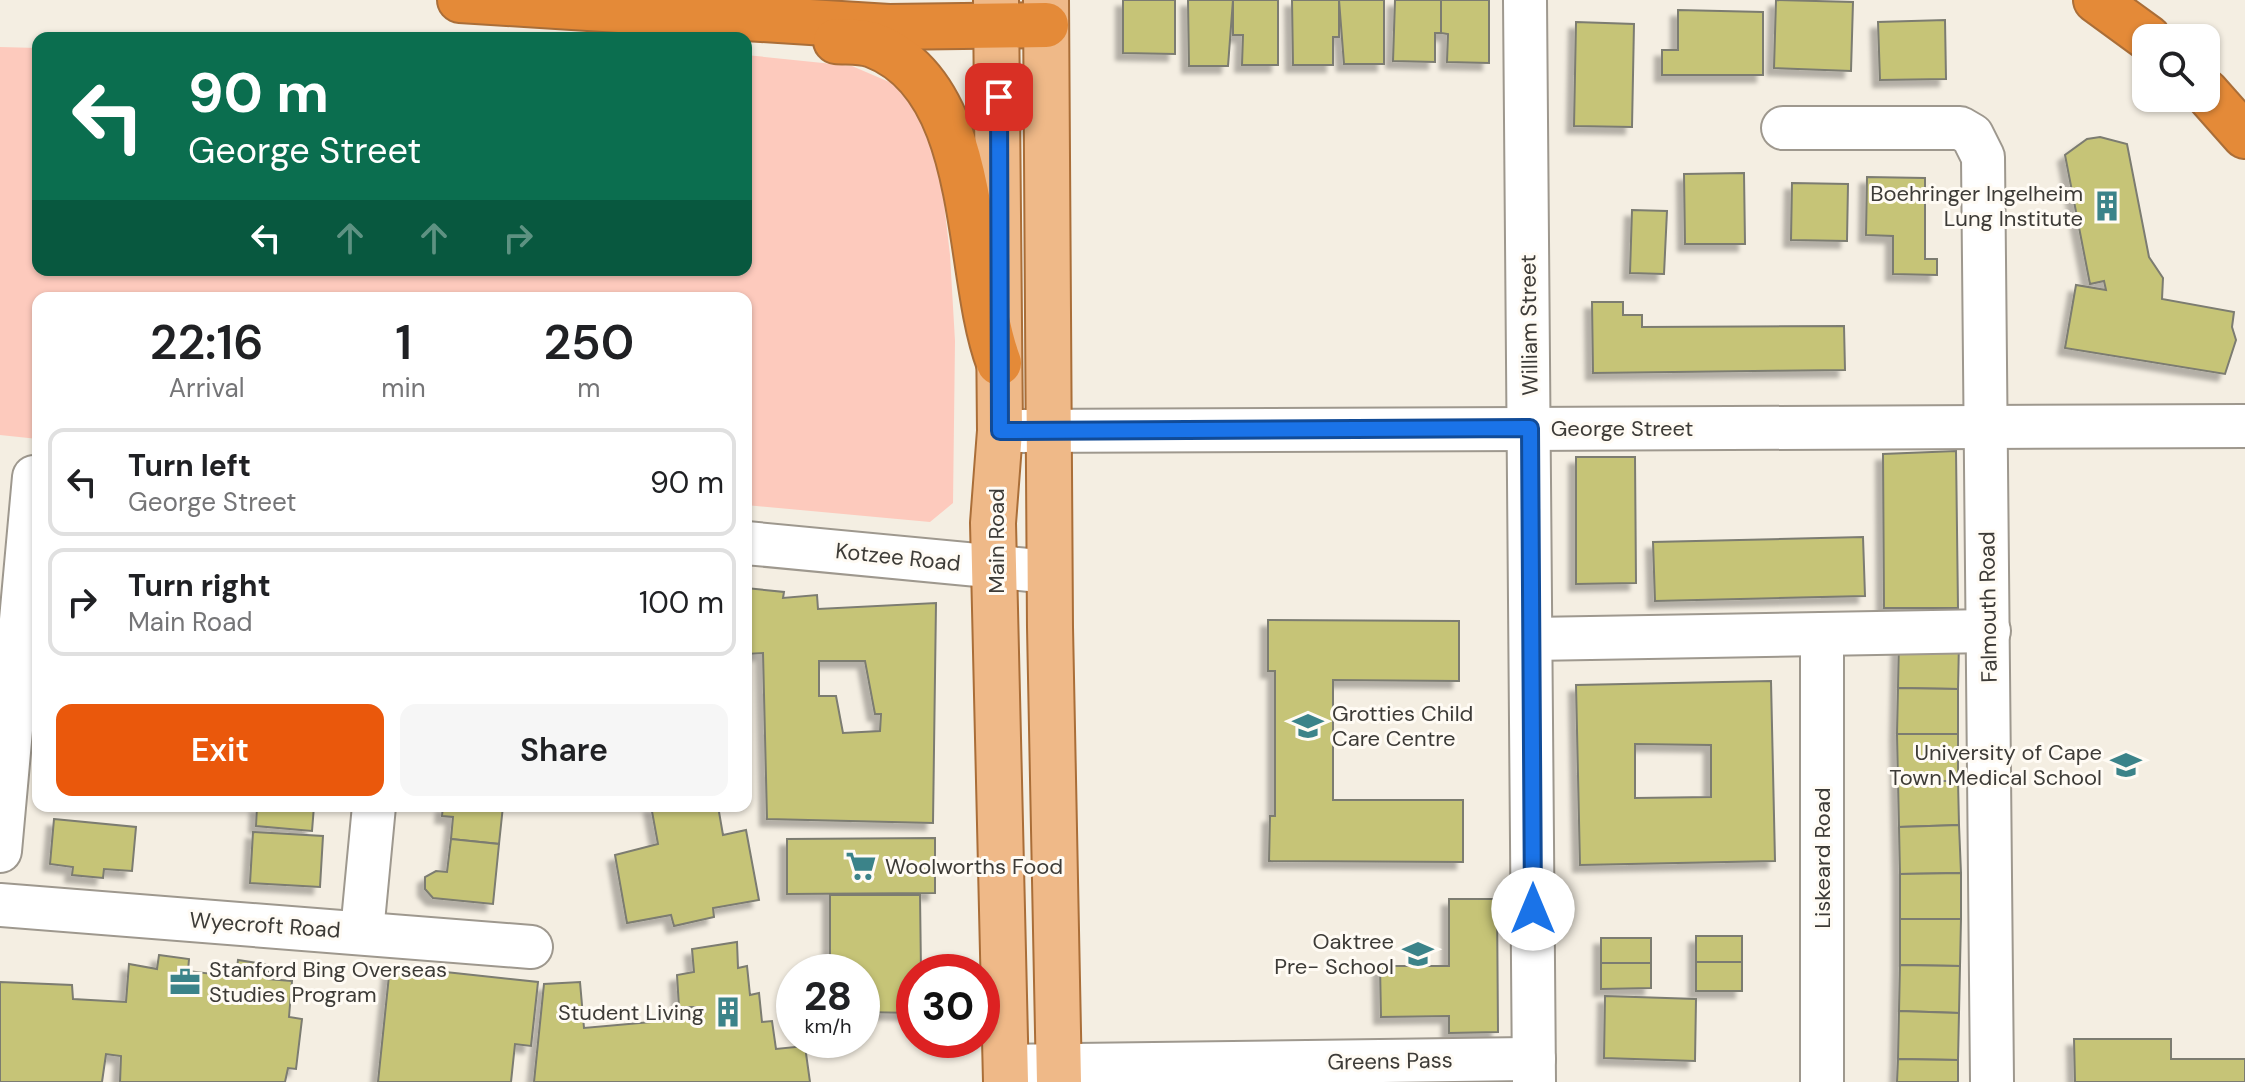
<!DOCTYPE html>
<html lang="en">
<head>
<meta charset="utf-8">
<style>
  :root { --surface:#fff; --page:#f6f6f6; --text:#202124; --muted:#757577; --line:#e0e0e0; --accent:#ea580c }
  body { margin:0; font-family:"DM Sans",sans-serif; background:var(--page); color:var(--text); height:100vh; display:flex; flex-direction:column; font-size:30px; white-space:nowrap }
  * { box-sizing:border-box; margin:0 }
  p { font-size:26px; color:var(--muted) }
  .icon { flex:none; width:44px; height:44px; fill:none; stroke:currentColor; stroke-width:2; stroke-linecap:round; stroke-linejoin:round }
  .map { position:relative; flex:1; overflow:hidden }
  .side { position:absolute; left:32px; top:292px; width:720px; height:520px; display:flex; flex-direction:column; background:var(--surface); border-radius:16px; box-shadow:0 2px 6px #0004 }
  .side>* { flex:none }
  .guide { position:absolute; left:32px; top:32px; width:720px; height:244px; border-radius:16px; box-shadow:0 2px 6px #0004; background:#0b6e4f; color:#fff; overflow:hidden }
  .controls { position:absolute; left:2132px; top:24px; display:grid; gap:16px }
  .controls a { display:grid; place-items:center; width:88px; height:88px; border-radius:16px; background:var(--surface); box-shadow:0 2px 6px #0004; font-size:40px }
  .speed { position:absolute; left:776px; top:954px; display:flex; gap:16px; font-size:40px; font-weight:700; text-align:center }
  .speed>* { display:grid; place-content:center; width:104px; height:104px; border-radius:50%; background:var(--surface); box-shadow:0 2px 6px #0004; line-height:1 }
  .speed small { font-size:20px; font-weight:400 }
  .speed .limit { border:12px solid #d22; background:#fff; color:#111 }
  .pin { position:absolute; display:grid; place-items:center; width:68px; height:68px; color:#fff; margin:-34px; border-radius:16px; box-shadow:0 4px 12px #0006 }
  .me { position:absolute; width:88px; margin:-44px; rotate:0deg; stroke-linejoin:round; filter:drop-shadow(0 0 6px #0008) }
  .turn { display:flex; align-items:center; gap:28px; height:168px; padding:0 24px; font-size:36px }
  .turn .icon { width:104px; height:104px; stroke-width:2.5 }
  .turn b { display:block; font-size:56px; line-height:68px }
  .lanes { display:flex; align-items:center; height:76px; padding:0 24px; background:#0003; justify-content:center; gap:40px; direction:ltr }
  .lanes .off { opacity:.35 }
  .eta { display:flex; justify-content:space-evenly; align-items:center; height:136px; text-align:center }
  .eta b { font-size:48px; font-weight:600; line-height:56px }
  .button { display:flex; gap:16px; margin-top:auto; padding:16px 24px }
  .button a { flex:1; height:92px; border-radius:16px; background:var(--accent); color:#fff; font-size:32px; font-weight:600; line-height:92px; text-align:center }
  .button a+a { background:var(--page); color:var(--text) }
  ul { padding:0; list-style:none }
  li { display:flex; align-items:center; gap:24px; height:108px; margin:0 16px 12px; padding:0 8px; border:4px solid var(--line); border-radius:16px }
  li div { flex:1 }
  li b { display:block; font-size:30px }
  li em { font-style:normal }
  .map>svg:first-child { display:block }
  .green { fill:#fdcabd }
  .building { fill:#c6c477; stroke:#7c7c71; stroke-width:2; fill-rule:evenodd; filter:url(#shadow) }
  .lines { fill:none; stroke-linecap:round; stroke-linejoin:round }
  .minor-casing { stroke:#9e988e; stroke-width:46 }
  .major-casing { stroke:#aa6e38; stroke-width:48 }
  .highway-casing { stroke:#aa6e38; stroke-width:48 }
  .minor { stroke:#fff; stroke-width:42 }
  .major { stroke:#efb988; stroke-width:44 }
  .highway { stroke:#e48a38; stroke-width:44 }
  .route-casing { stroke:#114b97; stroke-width:20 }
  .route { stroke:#1a73e8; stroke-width:14 }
  .labels { text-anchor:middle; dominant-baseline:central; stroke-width:6; stroke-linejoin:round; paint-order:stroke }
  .poi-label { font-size:22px; fill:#3d3b37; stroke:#fffbf4; text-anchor:end }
  .street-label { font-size:22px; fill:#3d3b37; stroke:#fffbf4 }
</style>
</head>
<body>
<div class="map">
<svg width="2245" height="1082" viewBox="0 0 2245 1082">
  <defs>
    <filter id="shadow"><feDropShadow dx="-7" dy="7" stdDeviation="2" flood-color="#0004"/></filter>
  </defs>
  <rect width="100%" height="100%" fill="#f4eee2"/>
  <path class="green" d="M0,47L38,48V270H746V55L852,66L894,84L921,114L939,160L950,255L955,341L953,503L930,522L746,505V298H38V439L0,435Z"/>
  <g class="building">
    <path d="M1123,0H1175V54L1123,53Z"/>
    <path d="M1188,0H1233L1228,66H1189Z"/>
    <path d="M1233,0H1278V65H1242L1243,35H1233Z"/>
    <path d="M1292,0H1339V37H1333V65H1293Z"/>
    <path d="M1339,0H1384V64H1344Z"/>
    <path d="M1395,0H1441V33H1435V62L1393,61Z"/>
    <path d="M1441,0H1489V63L1447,62L1448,34L1441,33Z"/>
    <path d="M1776,0L1853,2L1851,71L1774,68Z"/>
    <path d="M1678,10L1763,12V75H1662V50H1678Z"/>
    <path d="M1945,20L1946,79L1880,80L1878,22Z"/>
    <path d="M1576,22L1634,24L1632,127L1574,126Z"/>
    <path d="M2100,137L2127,144L2149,257L2163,278L2162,299L2234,312L2232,327L2236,340L2225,374L2065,348L2076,285L2106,290L2104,281L2090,284L2065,155L2087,139Z"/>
    <path d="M1744,173L1745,244H1685L1684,174Z"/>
    <path d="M1867,177L1925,178V259H1937V275L1893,274V236L1866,235Z"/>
    <path d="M1792,183L1848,184L1847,241L1791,240Z"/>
    <path d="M1632,210L1667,211L1664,274L1630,273Z"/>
    <path d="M1592,302H1623V315H1642V327L1844,326L1845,370L1593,373Z"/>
    <path d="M1956,451L1958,608H1884L1883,454Z"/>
    <path d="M1576,457H1635L1636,583L1576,584Z"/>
    <path d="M1863,537L1865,596L1655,601L1653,542Z"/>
    <path d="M746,588L784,592L783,598L817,595L818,609L936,603L933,823L767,819L763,653L746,654ZM819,661H865L875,714H881L880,731L843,733L836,696H819Z"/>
    <path d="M1268,620L1459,621V681L1333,680V800H1463V862L1269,861L1270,816H1275V671H1268Z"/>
    <path d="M1899,640L1959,642L1958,689L1898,688Z"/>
    <path d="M1771,681L1775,861L1580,865L1576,685ZM1635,744L1711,745V797L1635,798Z"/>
    <path d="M1898,688L1958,689V734H1897Z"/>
    <path d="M1897,734H1958V781H1898Z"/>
    <path d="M1898,781H1958L1959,825L1899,827Z"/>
    <path d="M257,806H314L312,831L256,826Z"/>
    <path d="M443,806H503L499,844L451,839L453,817L442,816Z"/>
    <path d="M651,806H718L723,835L746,830L759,900L713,908L714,917L674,926L671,915L627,923L615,855L658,844Z"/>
    <path d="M54,819L136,827L132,871L104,869L103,878L72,875L73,867L50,864Z"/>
    <path d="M1959,825L1961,873L1900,874L1899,827Z"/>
    <path d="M253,832L323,836L320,887L250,883Z"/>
    <path d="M935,838V893L787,894V839Z"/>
    <path d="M451,839L499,844L493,904L433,898L425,889V877L436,871L447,872Z"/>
    <path d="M1961,873V919H1900V874Z"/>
    <path d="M830,895H920L921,972H914V1013L862,1012V972H830Z"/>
    <path d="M1449,899H1497L1498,1032L1449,1033V1016L1381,1017L1380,966H1449Z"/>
    <path d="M1900,919H1961L1960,966L1900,965Z"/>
    <rect x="1696" y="936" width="46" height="26"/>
    <rect x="1601" y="938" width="50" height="25"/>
    <path d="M737,942L738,968L747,966L750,995L759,993L762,1022L772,1021L776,1049L805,1046L810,1082H534L544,984L580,982L584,1028L696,1018L695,1007H679L677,975L694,972L692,949Z"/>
    <path d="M159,955L189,959L188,971L236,977L238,960L270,965L268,979L292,981L289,1017L302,1019L296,1069L288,1068L285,1082H120L121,1056L106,1054L102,1082H0V982L72,985L73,999L126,1002L129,964L157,969Z"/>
    <rect x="1696" y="962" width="46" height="29"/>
    <path d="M1601,963H1651V988L1601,989Z"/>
    <path d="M1900,965L1960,966L1959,1013L1899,1011Z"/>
    <path d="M390,966L538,982L531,1046L515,1044L511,1082H378Z"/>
    <path d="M1605,996L1696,999L1695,1061L1604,1058Z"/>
    <path d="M1899,1011L1959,1013L1958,1060L1898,1059Z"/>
    <path d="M2074,1039H2171V1059H2245V1082H2075Z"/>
    <path d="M1898,1059L1958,1060V1082H1897Z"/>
  </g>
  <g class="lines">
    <g class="minor-casing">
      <g id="minor">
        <path d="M1525,0L1534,1082"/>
        <path d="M1783,128H1960L1972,135L1983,157L1992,1082"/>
        <path d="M1000,431L2245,426"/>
        <path d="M746,543L1050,572"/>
        <path d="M1822,634V1082"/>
        <path d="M1532,639L1989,631"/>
        <path d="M0,851L34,477"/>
        <path d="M0,905L531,947"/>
        <path d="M362,932L374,806"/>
        <path d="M1005,1066L1534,1059"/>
      </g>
    </g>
    <g class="major-casing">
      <g id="major">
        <path d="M996,0L1000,431L993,523L1006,1082"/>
        <path d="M1046,0L1050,627L1059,1082"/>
      </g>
    </g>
    <g class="highway-casing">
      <g id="highway">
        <path d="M460,0L889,27L1046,25"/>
        <path d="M2096,0L2148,38"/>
        <path d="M836,41C847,42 862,41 873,45C984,87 964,270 999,363"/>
        <path d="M2206,92L2245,136"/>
      </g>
    </g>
    <use href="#minor" class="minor"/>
    <use href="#major" class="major"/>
    <use href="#highway" class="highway"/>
  </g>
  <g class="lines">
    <g class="route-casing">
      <path id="route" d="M999,97L1000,431L1530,428L1533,909"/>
    </g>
    <use href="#route" class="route"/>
  </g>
  <defs>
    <g id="building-bare" transform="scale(2.4)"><path d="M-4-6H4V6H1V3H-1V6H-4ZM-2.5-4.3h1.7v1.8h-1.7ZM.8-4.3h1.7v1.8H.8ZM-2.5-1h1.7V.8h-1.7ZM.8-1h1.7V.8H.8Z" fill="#3b8389" stroke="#fffbf4" stroke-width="2.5" paint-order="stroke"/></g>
    <g id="school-bare" transform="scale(2.4)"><path d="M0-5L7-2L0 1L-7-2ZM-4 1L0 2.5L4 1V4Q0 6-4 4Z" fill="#3b8389" stroke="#fffbf4" stroke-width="2.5" paint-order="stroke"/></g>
    <g id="university-bare" transform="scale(2.4)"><path d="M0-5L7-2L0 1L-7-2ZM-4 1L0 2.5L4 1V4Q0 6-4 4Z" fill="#3b8389" stroke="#fffbf4" stroke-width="2.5" paint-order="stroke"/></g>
    <g id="supermarket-bare" transform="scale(2.4)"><path d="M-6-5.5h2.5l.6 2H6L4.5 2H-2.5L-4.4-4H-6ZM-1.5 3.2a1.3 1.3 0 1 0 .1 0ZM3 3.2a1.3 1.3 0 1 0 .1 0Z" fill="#3b8389" stroke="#fffbf4" stroke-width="2.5" paint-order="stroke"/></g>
    <g id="office-bare" transform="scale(2.4)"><path d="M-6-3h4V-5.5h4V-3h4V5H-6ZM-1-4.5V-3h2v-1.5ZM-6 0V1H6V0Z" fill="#3b8389" stroke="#fffbf4" stroke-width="2.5" paint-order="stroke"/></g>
  </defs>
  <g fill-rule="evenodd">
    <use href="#building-bare" x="2107" y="206"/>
    <use href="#school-bare" x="1308" y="726"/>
    <use href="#university-bare" x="2126" y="765"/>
    <use href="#supermarket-bare" x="861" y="866"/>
    <use href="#school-bare" x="1418" y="954"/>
    <use href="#office-bare" x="185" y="982"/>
    <use href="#building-bare" x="728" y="1012"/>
  </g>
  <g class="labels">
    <g class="poi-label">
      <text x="2083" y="193">Boehringer Ingelheim<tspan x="2083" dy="25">Lung Institute</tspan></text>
      <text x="1332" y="713" text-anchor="start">Grotties Child<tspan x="1332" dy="25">Care Centre</tspan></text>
      <text x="2102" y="752">University of Cape<tspan x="2102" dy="25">Town Medical School</tspan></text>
      <text x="885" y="866" text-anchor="start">Woolworths Food</text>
      <text x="1394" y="941">Oaktree<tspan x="1394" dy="25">Pre- School</tspan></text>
      <text x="209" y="969" text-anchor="start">Stanford Bing Overseas<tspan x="209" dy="25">Studies Program</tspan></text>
      <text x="704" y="1012">Student Living</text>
    </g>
    <g class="street-label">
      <text transform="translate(1529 325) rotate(-91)">William Street</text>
      <text x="1622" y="428">George Street</text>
      <text transform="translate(996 541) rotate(-90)">Main Road</text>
      <text transform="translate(898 557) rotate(6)">Kotzee Road</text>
      <text transform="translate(1988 607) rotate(-91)">Falmouth Road</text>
      <text transform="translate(1822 858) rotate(-90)">Liskeard Road</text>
      <text transform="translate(265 925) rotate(4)">Wyecroft Road</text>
      <text transform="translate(1390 1061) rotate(-1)">Greens Pass</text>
    </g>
  </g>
</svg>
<div class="controls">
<a><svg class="icon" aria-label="search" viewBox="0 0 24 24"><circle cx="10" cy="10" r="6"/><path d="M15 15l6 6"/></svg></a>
</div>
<div class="speed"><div>28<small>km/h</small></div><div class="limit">30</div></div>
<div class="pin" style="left:999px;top:97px;background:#d93025"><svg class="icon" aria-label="arrive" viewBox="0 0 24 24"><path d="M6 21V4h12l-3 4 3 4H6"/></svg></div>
<svg class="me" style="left:1533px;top:909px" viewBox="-20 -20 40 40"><circle r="19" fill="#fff"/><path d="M0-13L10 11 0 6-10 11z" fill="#1a73e8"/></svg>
<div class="guide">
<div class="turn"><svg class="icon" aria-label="left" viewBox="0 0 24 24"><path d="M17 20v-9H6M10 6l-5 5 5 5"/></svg><div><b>90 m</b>George Street</div></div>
<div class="lanes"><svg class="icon" aria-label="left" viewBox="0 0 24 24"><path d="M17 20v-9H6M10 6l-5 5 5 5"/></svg><svg class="icon off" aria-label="ahead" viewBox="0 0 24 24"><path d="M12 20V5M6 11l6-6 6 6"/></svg><svg class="icon off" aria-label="ahead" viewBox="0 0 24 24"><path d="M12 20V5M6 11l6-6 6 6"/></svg><svg class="icon off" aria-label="right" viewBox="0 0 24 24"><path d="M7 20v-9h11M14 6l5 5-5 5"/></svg></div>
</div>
<section class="side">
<div class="eta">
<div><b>22:16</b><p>Arrival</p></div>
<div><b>1</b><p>min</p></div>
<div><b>250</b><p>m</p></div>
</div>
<ul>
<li><svg class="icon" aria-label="left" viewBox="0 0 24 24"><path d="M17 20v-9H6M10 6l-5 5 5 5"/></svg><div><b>Turn left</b><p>George Street</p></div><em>90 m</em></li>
<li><svg class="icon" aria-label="right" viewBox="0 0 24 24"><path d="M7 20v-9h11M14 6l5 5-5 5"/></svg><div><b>Turn right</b><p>Main Road</p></div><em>100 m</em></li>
</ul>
<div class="button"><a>Exit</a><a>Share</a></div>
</section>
</div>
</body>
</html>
